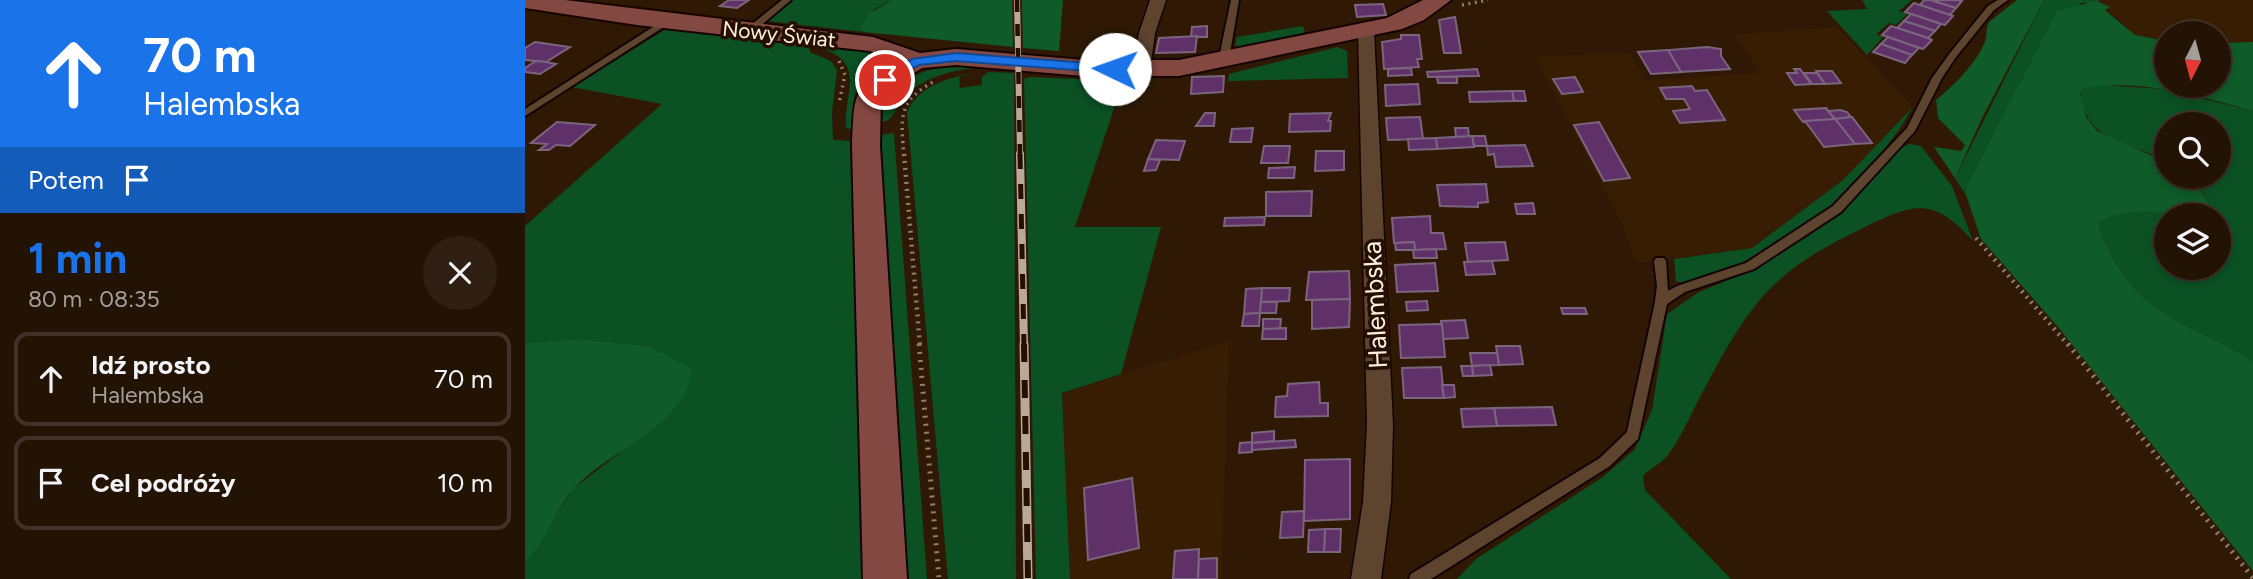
<!DOCTYPE html>
<html lang="pl">
<head>
<meta charset="utf-8">
<style>
  :root { --surface:#231304; --page:#2f2013; --text:#f1f3f6; --muted:#a39e9a; --line:#403226; --accent:#1a73e8 }
  body { margin:0; font-family:Figtree,sans-serif; background:var(--page); color:var(--text); height:100vh; display:flex; flex-direction:column; font-size:26px; white-space:nowrap }
  * { box-sizing:border-box; margin:0 }
  p { font-size:23px; color:var(--muted) }
  .icon { flex:none; width:38px; height:38px; fill:none; stroke:currentColor; stroke-width:2; stroke-linecap:round; stroke-linejoin:round }
  .map { position:relative; flex:1; overflow:hidden }
  .panel { display:flex; flex-direction:column; background:var(--surface); width:525px }
  .panel>* { flex:none }
  .hud { background:#1a73e8; color:#fff; overflow:hidden }
  .needle { width:46px; rotate:186deg }
  .tools { position:absolute; left:1629px; top:21px; display:grid; gap:14px }
  .tools a { display:grid; place-items:center; width:77px; height:77px; border-radius:50%; background:var(--surface); box-shadow:0 4px 10px #0003,0 0 0 2px var(--line); font-size:35px }
  .pin { position:absolute; display:grid; place-items:center; width:60px; height:60px; color:#fff; margin:-30px; border:4px solid #fff; border-radius:50%; box-shadow:0 2px 7px #0007 }
  .me { position:absolute; width:77px; margin:-38px; rotate:273deg; stroke-linejoin:round; filter:drop-shadow(0 0 5px #0008) }
  .turn { display:flex; align-items:center; gap:24px; height:147px; padding:0 28px; font-size:32px }
  .turn .icon { width:91px; height:91px; stroke-width:2.5 }
  .turn b { display:block; font-size:49px; line-height:60px }
  .then { display:flex; align-items:center; height:66px; padding:0 28px; background:#0003; gap:14px; font-size:26px }
  .round { display:grid; place-items:center; flex:none; width:74px; height:74px; border-radius:37px; background:var(--page) }
  .summary { display:flex; align-items:center; justify-content:space-between; height:119px; padding:0 28px }
  h1 { font-size:42px; font-weight:700; line-height:52px; color:var(--accent) }
  ul { padding:0; list-style:none }
  li { display:flex; align-items:center; gap:21px; height:94px; margin:0 14px 10px; padding:0 14px; border:4px solid var(--line); border-radius:14px }
  li div { flex:1 }
  li b { display:block; font-size:26px }
  li em { font-style:normal }
  main { display:flex; flex:1; min-height:0 }
  .map>svg:first-child { display:block }
  .built { fill:#381d03 }
  .green { fill:#0b5124; fill-rule:evenodd }
  .forest { fill:#0f5b2a }
  .building { fill:#603169; stroke:#7a657e; stroke-width:2 }
  .lines { fill:none; stroke-linecap:round; stroke-linejoin:round }
  .lane-casing { stroke:#160400; stroke-width:4 }
  .street-casing { stroke:#160400; stroke-width:3 }
  .secondary-casing { stroke:#160400; stroke-width:4 }
  .path-far2 { stroke:#927e6e; stroke-width:3.5; stroke-dasharray:2 4.5; stroke-linecap:butt }
  .path-far1 { stroke:#927e6e; stroke-width:4.5; stroke-dasharray:2 5; stroke-linecap:butt }
  .path { stroke:#927e6e; stroke-width:5; stroke-dasharray:2 6; stroke-linecap:butt }
  .lane { fill:#5d442f; fill-rule:evenodd }
  .street { fill:#5d442f; fill-rule:evenodd }
  .secondary { fill:#834841; fill-rule:evenodd }
  .rail-far2-casing { stroke:#baa89a; stroke-width:6 }
  .rail-far1-casing { stroke:#baa89a; stroke-width:8 }
  .rail-casing { stroke:#baa89a; stroke-width:9 }
  .rail-far2 { stroke:#240f00; stroke-width:4.5; stroke-dasharray:12; stroke-linecap:butt }
  .rail-far1 { stroke:#240f00; stroke-width:5; stroke-dasharray:15; stroke-linecap:butt }
  .rail { stroke:#240f00; stroke-width:6; stroke-dasharray:18; stroke-linecap:butt }
  .route { fill:#1a73e8; stroke:#114b97; stroke-width:2 }
  .labels { text-anchor:middle; dominant-baseline:central; stroke-width:7; stroke-linejoin:round; paint-order:stroke }
  .far-street-label { font-size:21px; fill:#feeee2; stroke:#240f00 }
  .street-label { font-size:26px; fill:#feeee2; stroke:#240f00 }
</style>
</head>
<body>
<main>
<section class="panel">
<div class="hud">
<div class="turn"><svg class="icon" aria-label="ahead" viewBox="0 0 24 24"><path d="M12 20V5M6 11l6-6 6 6"/></svg><div><b>70 m</b>Halembska</div></div>
<div class="then">Potem<svg class="icon" aria-label="arrive" viewBox="0 0 24 24"><path d="M6 21V4h12l-3 4 3 4H6"/></svg></div>
</div>
<div class="summary"><div><h1>1 min</h1><p>80 m · 08:35</p></div><a class="round"><svg class="icon" aria-label="close" viewBox="0 0 24 24"><path d="M6 6l12 12M18 6L6 18"/></svg></a></div>
<ul>
<li><svg class="icon" aria-label="ahead" viewBox="0 0 24 24"><path d="M12 20V5M6 11l6-6 6 6"/></svg><div><b>Idź prosto</b><p>Halembska</p></div><em>70 m</em></li>
<li><svg class="icon" aria-label="arrive" viewBox="0 0 24 24"><path d="M6 21V4h12l-3 4 3 4H6"/></svg><div><b>Cel podróży</b></div><em>10 m</em></li>
</ul>
</section>
<div class="map">
<svg width="1728" height="579" viewBox="0 0 1728 579">
  <rect width="100%" height="100%" fill="#2f1905"/>
  <g class="built">
    <path d="M483,0H497L498,48L483,46Z"/>
    <path d="M1573,0H1728V42L1694,43V33H1642L1641,41L1610,35Z"/>
    <path d="M1312,27L1388,107L1318,180L1226,248L1112,263L1094,217L1011,57L1105,53L1119,80L1237,73L1210,35Z"/>
    <path d="M704,341L696,579H545L537,393Z"/>
  </g>
  <g class="green">
    <path d="M268,0H367L350,9L335,28L339,32L242,21Z"/>
    <path d="M1337,0H1387L1374,11L1382,14L1371,25L1364,23L1351,34L1358,37L1342,55L1302,11L1342,9Z"/>
    <path d="M1519,0H1573L1575,3H1556L1442,187L1441,195L1430,178Z"/>
    <path d="M146,26L287,42L283,46L285,52L306,61L312,70L307,112L308,140L327,141L341,579H0V562L49,488L140,418L124,346L54,339L0,343V226L137,104L47,87Z"/>
    <path d="M778,26L780,34L715,48L710,46L712,37Z"/>
    <path d="M305,45L339,50L352,60L330,94L326,129L321,128C319,94 340,65 301,50Z"/>
    <path d="M813,47L822,51L823,78L703,81L704,74Z"/>
    <path d="M423,66H472C440,68 405,72 380,96C370,106 371,119 356,123C355,84 390,72 423,66Z"/>
    <path d="M463,72L489,73L491,579H423L382,112C393,86 425,77 450,73L434,77L435,88L457,85V77Z"/>
    <path d="M505,77L598,81L550,227H636L596,374L537,393L545,579H511L499,79Z"/>
    <path d="M1575,85L1639,89L1728,111V361C1675,327 1625,321 1590,261C1583,248 1575,237 1574,222C1604,205 1642,215 1676,212L1685,205L1679,195L1658,177H1694V124H1642L1641,162C1612,143 1568,144 1557,105C1556,99 1554,96 1557,89ZM1642,215H1694V268H1642Z"/>
    <path d="M1388,107C1368,143 1337,176 1307,205C1286,225 1177,294 1151,281L1149,259L1227,248L1318,180Z"/>
    <path d="M369,133L402,579H379L354,166L356,135Z"/>
    <path d="M1384,144L1396,146L1427,186L1448,241C1410,198 1390,202 1342,226C1250,270 1228,297 1181,386C1168,408 1158,436 1142,456C1136,464 1125,468 1118,476L1120,490L1206,579H932L951,559L1078,477L1110,449L1127,410L1142,314L1174,292L1235,267L1313,215L1375,148Z"/>
  </g>
  <g class="forest">
    <path d="M367,0H487L488,47L339,32L335,28L344,14Z"/>
    <path d="M497,0H538L534,51L498,48Z"/>
    <path d="M1492,0H1519L1457,118L1430,178L1409,147L1436,151L1440,145L1413,118L1411,100C1429,85 1449,66 1459,44C1463,36 1460,30 1464,22Z"/>
    <path d="M1571,1L1585,7L1580,10L1610,35L1641,41L1642,86H1694V43L1728,42V111C1674,96 1613,77 1557,89L1555,94L1561,117L1572,131L1641,162L1642,177C1660,177 1676,188 1685,205L1676,212C1643,215 1604,205 1574,222C1575,237 1583,248 1590,261C1625,321 1675,327 1728,361V571L1533,327L1456,239L1441,195V188L1532,11Z"/>
    <path d="M54,339L124,346L167,369C160,429 83,449 48,490C29,512 21,542 0,562V343Z"/>
  </g>
  <g class="building">
    <path d="M204,0H224L212,8L195,6Z"/>
    <path d="M1399,0H1406L1431,8L1425,15L1395,5Z"/>
    <path d="M1406,0H1433L1437,1L1431,8Z"/>
    <path d="M1389,3L1428,16L1420,25L1380,12Z"/>
    <path d="M858,4L861,15L832,17L830,5Z"/>
    <path d="M1386,14L1416,24L1410,31L1379,21Z"/>
    <path d="M930,17L936,53H919L914,20Z"/>
    <path d="M1379,21L1410,31L1403,38L1372,28Z"/>
    <path d="M682,26V37H666L667,27Z"/>
    <path d="M1366,26L1403,38L1407,40L1398,49L1357,35Z"/>
    <path d="M876,35H894L897,59H892L894,67L859,69L857,42L876,39Z"/>
    <path d="M672,36L670,52L631,53L634,38Z"/>
    <path d="M1363,37L1394,48L1387,55L1356,44Z"/>
    <path d="M10,42L45,47L21,62L0,60V48Z"/>
    <path d="M1356,44L1387,55L1380,63L1348,52Z"/>
    <path d="M1182,47L1196,49V56L1205,69L1156,72L1143,50Z"/>
    <path d="M1143,50L1156,72L1126,74L1113,52Z"/>
    <path d="M11,61L21,62L31,64L15,74L0,72V68Z"/>
    <path d="M886,68L887,75L863,76V69Z"/>
    <path d="M952,69L954,76L903,77L902,72Z"/>
    <path d="M1269,69H1275L1286,84L1270,85L1262,73H1272Z"/>
    <path d="M1291,71H1307L1316,83L1300,84Z"/>
    <path d="M1279,73H1292L1300,84H1287Z"/>
    <path d="M699,76L698,92L666,94L667,77Z"/>
    <path d="M912,77H932V83H913Z"/>
    <path d="M1050,77L1058,92L1037,94L1028,79Z"/>
    <path d="M893,84L895,104L861,106L860,85Z"/>
    <path d="M1167,86L1170,91L1182,90L1200,120L1155,123L1148,111L1165,109L1159,99H1141L1135,88Z"/>
    <path d="M987,91H999L1001,101H989Z"/>
    <path d="M987,91L989,101L945,102L944,92Z"/>
    <path d="M1301,108L1310,119L1278,122L1269,110Z"/>
    <path d="M1315,110L1322,112L1326,117L1310,119L1303,111Z"/>
    <path d="M680,113H690L689,126H671Z"/>
    <path d="M806,113L803,121H806L805,131L764,132L765,114Z"/>
    <path d="M895,117L898,139L863,140L861,118Z"/>
    <path d="M1326,117H1327L1347,143L1330,144L1310,119Z"/>
    <path d="M1310,119L1330,144L1299,147L1280,121Z"/>
    <path d="M32,122L70,125L45,146L31,145L24,150H14L22,144L6,143Z"/>
    <path d="M1074,122L1105,178L1079,181L1049,125Z"/>
    <path d="M728,128L726,142H705L707,129Z"/>
    <path d="M930,128H943L944,137H931Z"/>
    <path d="M947,136H960L962,146H949Z"/>
    <path d="M947,136L949,147L912,149L911,138Z"/>
    <path d="M911,138L912,149L884,150L883,139Z"/>
    <path d="M631,140L660,141L654,160L623,159Z"/>
    <path d="M1000,145L1008,166L971,167L969,154L963,155L962,146Z"/>
    <path d="M739,146H765L763,163H736Z"/>
    <path d="M791,151H819V170L790,171Z"/>
    <path d="M623,159L635,160L631,170L619,171Z"/>
    <path d="M770,167L769,178H743L744,168Z"/>
    <path d="M961,184L963,202L953,203V207L915,206L912,185Z"/>
    <path d="M787,191L786,216H741V192Z"/>
    <path d="M1008,203L1010,214H992L990,204Z"/>
    <path d="M905,216L906,233H918L921,249L890,250L889,242L869,243L867,218Z"/>
    <path d="M740,217L739,225L699,226L700,218Z"/>
    <path d="M889,242L890,250H871L870,243Z"/>
    <path d="M980,242L983,260L943,262L940,243Z"/>
    <path d="M911,249L912,258H889L888,250Z"/>
    <path d="M967,261L970,274L941,275L939,262Z"/>
    <path d="M910,263L913,291L872,292L870,265Z"/>
    <path d="M824,271L825,299L781,300L784,272Z"/>
    <path d="M737,288H765L764,301L736,302Z"/>
    <path d="M737,288L735,313L719,314L721,289Z"/>
    <path d="M825,299L824,327L787,329V300Z"/>
    <path d="M902,301L903,310L882,311L881,302Z"/>
    <path d="M736,302H752L751,313H735Z"/>
    <path d="M1036,308H1060L1062,314H1038Z"/>
    <path d="M735,313L734,326H717L719,314Z"/>
    <path d="M738,319H756L755,329H738Z"/>
    <path d="M940,320L943,338L918,339L916,321Z"/>
    <path d="M917,324L920,357L876,358L874,325Z"/>
    <path d="M761,328V339H737L738,329Z"/>
    <path d="M971,346H995L998,364L974,365Z"/>
    <path d="M945,353H972L974,365L947,366Z"/>
    <path d="M965,365L967,375L948,376L947,366Z"/>
    <path d="M936,366H947L948,376H938Z"/>
    <path d="M916,367L919,398H879L877,368Z"/>
    <path d="M794,382L795,403H803V416L750,417L751,397L762,396L763,384Z"/>
    <path d="M917,385H929L930,397L919,398Z"/>
    <path d="M1027,407L1031,425L972,426L969,408Z"/>
    <path d="M969,408L972,426L938,427L936,409Z"/>
    <path d="M749,431V441L727,443V433Z"/>
    <path d="M770,440L771,447L727,450V443Z"/>
    <path d="M727,442V452L714,453L715,443Z"/>
    <path d="M825,459V519L779,521L780,460Z"/>
    <path d="M607,478L614,548L563,560L559,488Z"/>
    <path d="M779,511L778,537L755,538L757,512Z"/>
    <path d="M800,529H816L815,552H799Z"/>
    <path d="M800,529L799,552H783L784,530Z"/>
    <path d="M674,549L673,579H648L650,551Z"/>
    <path d="M692,558V579H673L674,559Z"/>
  </g>
  <g class="lines">
    <g class="lane-casing">
      <g id="lane">
        <path d="M257,0H266L228,32H222V28Z"/>
        <path d="M706,0H714L705,53L708,60L703,63L700,62L695,53Z"/>
        <path d="M1473,0H1483L1469,10L1431,57L1417,78L1390,131L1316,212L1229,269L1160,292L1142,304L1113,439L1085,466L906,579H884L886,574L1075,458L1102,432L1130,302L1132,286L1129,261L1131,258H1139L1141,261L1143,291L1152,286L1221,263L1308,206L1382,128L1407,78L1425,53L1463,6Z"/>
        <path d="M142,18L146,21L145,23L0,116V109Z"/>
      </g>
    </g>
    <g class="street-casing">
      <g id="street">
        <path d="M625,0H641L630,33L625,69L616,74L607,69L614,33Z"/>
        <path d="M841,25L849,30L868,425L866,502L856,579H826L838,502L842,425L833,30Z"/>
      </g>
    </g>
    <g class="secondary-casing">
      <path id="secondary" d="M0,0H40L348,37L395,53L431,49L559,60H654L862,18L898,0H926L899,20L877,29L654,76H559L431,65L397,68L369,86L356,99L355,146L382,579H338L327,146C330,94 325,90 372,61L345,51L112,25L0,8Z"/>
    </g>
    <g class="path-far2">
      <path d="M937,5L963,0"/>
      <path d="M314,61L320,75L314,103"/>
      <path d="M379,156C376,119 372,102 408,82"/>
    </g>
    <g class="path-far1">
      <path d="M379,154L395,346"/>
      <path d="M1451,238L1544,346"/>
    </g>
    <g class="path">
      <path d="M394,344L414,579"/>
      <path d="M1543,344L1728,578"/>
    </g>
    <use href="#lane" class="lane"/>
    <use href="#street" class="street"/>
    <use href="#secondary" class="secondary"/>
    <g class="rail-far2-casing">
      <path id="rail-far2" d="M492,0L495,156"/>
    </g>
    <g class="rail-far1-casing">
      <path id="rail-far1" d="M495,154L499,346"/>
    </g>
    <g class="rail-casing">
      <path id="rail" d="M499,344L503,579"/>
    </g>
    <use href="#rail-far2" class="rail-far2"/>
    <use href="#rail-far1" class="rail-far1"/>
    <use href="#rail" class="rail"/>
  </g>
  <path class="route" d="M431,53L590,65L596,69L590,73L431,61L394,65L360,83L354,80L387,59Z"/>
  <g class="labels">
    <g class="far-street-label">
      <text transform="translate(254 34) rotate(6)">Nowy Świat</text>
    </g>
    <g class="street-label">
      <text transform="translate(850 305) rotate(-93)">Halembska</text>
    </g>
  </g>
</svg>
<div class="tools">
<a><svg class="needle" viewBox="-14 -14 28 28"><path d="M0-13l5 13h-10z" fill="#e53935"/><path d="M0 13l5-13h-10z" fill="#a39e9a"/></svg></a>
<a><svg class="icon" aria-label="search" viewBox="0 0 24 24"><circle cx="10" cy="10" r="6"/><path d="M15 15l6 6"/></svg></a>
<a><svg class="icon" aria-label="layers" viewBox="0 0 24 24"><path d="M12 4l9 5-9 5-9-5zM3 14l9 5 9-5"/></svg></a>
</div>
<div class="pin" style="left:360px;top:80px;background:#d93025"><svg class="icon" aria-label="arrive" viewBox="0 0 24 24"><path d="M6 21V4h12l-3 4 3 4H6"/></svg></div>
<svg class="me" style="left:590px;top:69px" viewBox="-20 -20 40 40"><circle r="19" fill="#fff"/><path d="M0-13L10 11 0 6-10 11z" fill="#1a73e8"/></svg>
</div>
</main>
</body>
</html>
